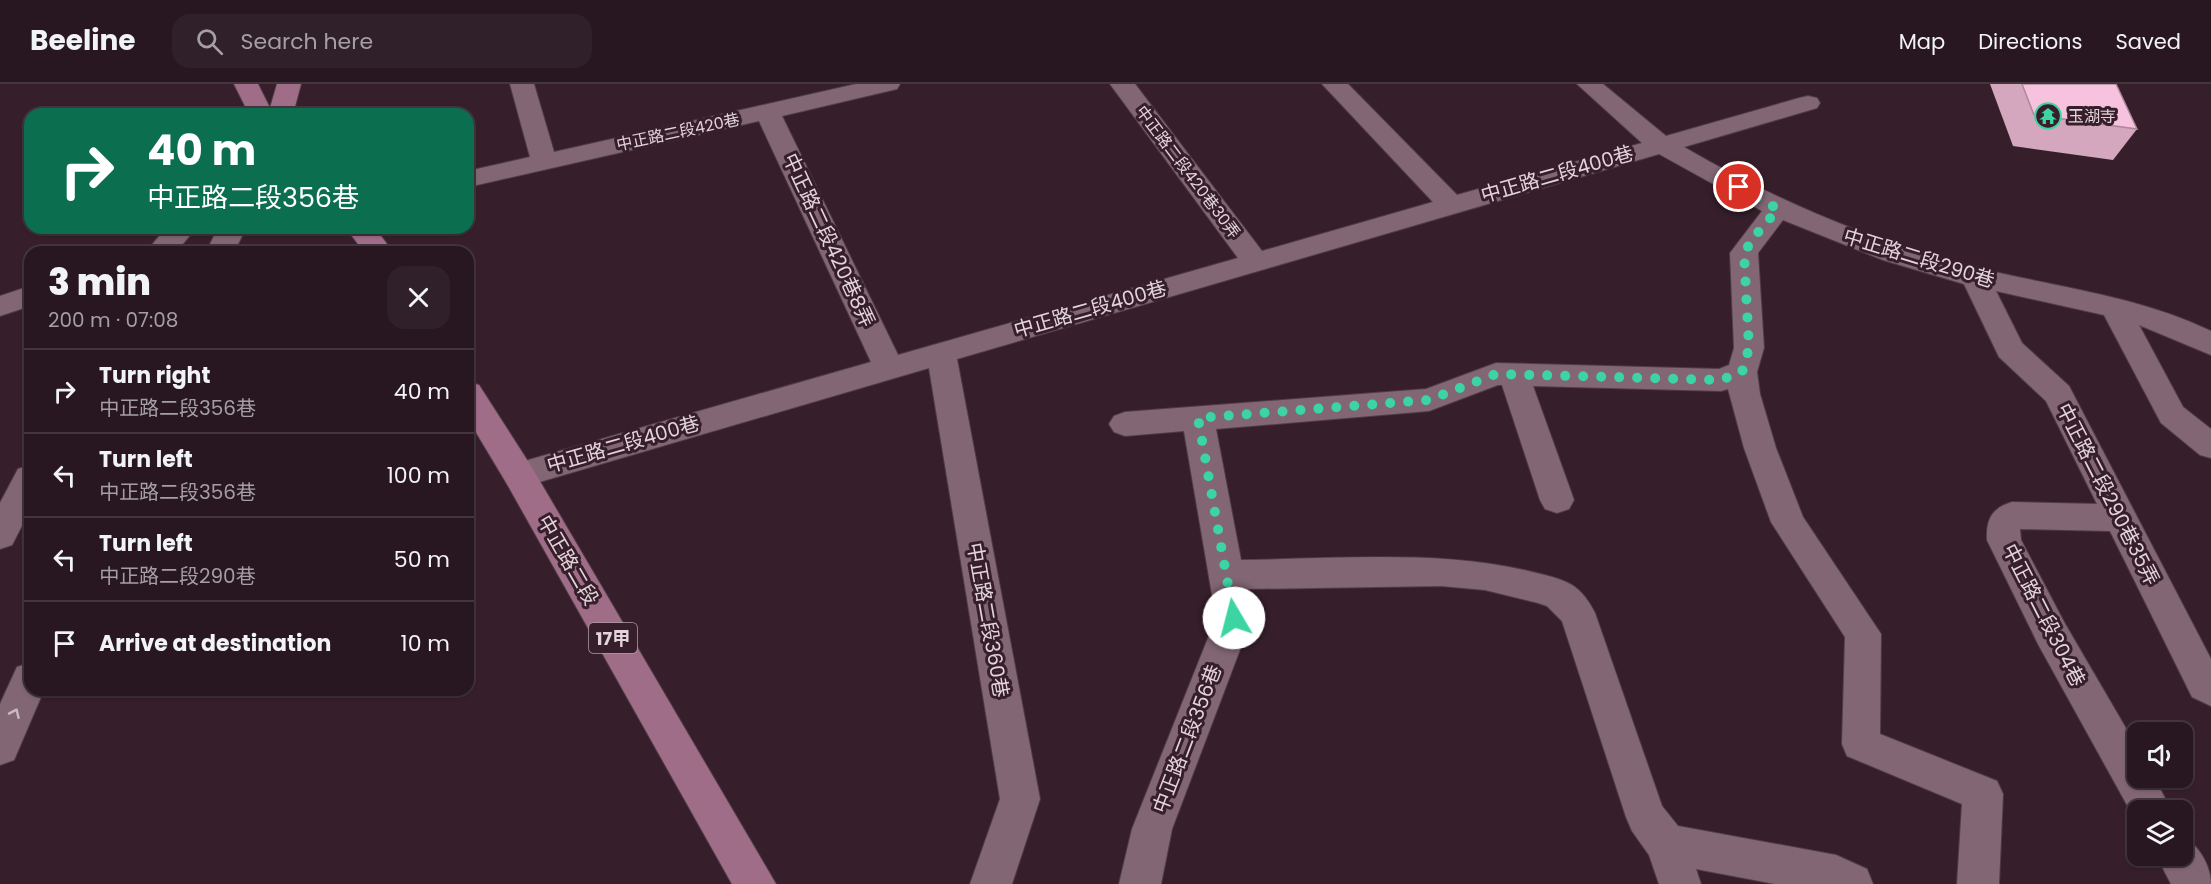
<!DOCTYPE html>
<html lang="en">
<head>
<meta charset="utf-8">
<style>
  :root { --surface:#281720; --page:#302029; --text:#f1f3f6; --muted:#a59fa5; --line:#44363e }
  body { margin:0; font-family:Poppins,"Noto Sans TC",sans-serif; background:var(--page); color:var(--text); height:100vh; display:flex; flex-direction:column; font-size:22px; white-space:nowrap }
  * { box-sizing:border-box; margin:0 }
  p { font-size:20px; color:var(--muted) }
  .icon { flex:none; width:33px; height:33px; fill:none; stroke:currentColor; stroke-width:2; stroke-linecap:round; stroke-linejoin:round }
  .map { position:relative; flex:1; overflow:hidden }
  .sheet { position:absolute; left:24px; top:162px; width:450px; height:450px; display:flex; flex-direction:column; background:var(--surface); border-radius:18px; box-shadow:0 2px 4px #0004,0 0 0 2px var(--line) }
  .sheet>* { flex:none }
  .guide { position:absolute; left:24px; top:24px; width:450px; height:126px; border-radius:18px; box-shadow:0 2px 4px #0004,0 0 0 2px var(--line); background:#0b6e4f; color:#fff; overflow:hidden }
  .buttons { position:absolute; left:2127px; top:638px; display:grid; gap:12px }
  .buttons a { display:grid; place-items:center; width:66px; height:66px; border-radius:12px; background:var(--surface); box-shadow:0 2px 4px #0004,0 0 0 2px var(--line); font-size:30px }
  .pin { position:absolute; display:grid; place-items:center; width:51px; height:51px; color:#fff; margin:-26px; border:3px solid #fff; border-radius:50%; box-shadow:0 2px 6px #0007 }
  .me { position:absolute; width:66px; margin:-33px; rotate:352deg; stroke-linejoin:round; filter:drop-shadow(0 0 4px #0008) }
  .turn { display:flex; align-items:center; gap:21px; height:126px; padding:0 24px; font-size:27px }
  .turn .icon { width:78px; height:78px; stroke-width:2.5 }
  .turn b { display:block; font-size:42px; line-height:51px }
  .round { display:grid; place-items:center; flex:none; width:63px; height:63px; border-radius:18px; background:var(--page) }
  .summary { display:flex; align-items:center; justify-content:space-between; height:102px; padding:0 24px }
  h1 { font-size:36px; font-weight:800; line-height:45px }
  ul { padding:0; list-style:none }
  li { display:flex; align-items:center; gap:18px; height:84px; padding:0 24px; border-top:2px solid var(--line) }
  li div { flex:1 }
  li b { display:block; font-size:22px }
  li em { font-style:normal }
  header { display:flex; align-items:center; gap:36px; box-sizing:border-box; height:84px; padding:0 30px; background:var(--surface); border-bottom:2px solid var(--line) }
  header strong { font-size:28px }
  nav { display:flex; gap:33px; margin-inline-start:auto; font-size:21px }
  .search { width:420px; height:54px; background:var(--page); display:flex; align-items:center; gap:15px; box-sizing:border-box; padding:0 21px; border-radius:18px; color:var(--muted); font-size:22px }
  .map>svg:first-child { display:block }
  .lines { fill:none; stroke-linecap:round; stroke-linejoin:round }
  .minor-casing { stroke:#503d48; stroke-width:2 }
  .major-casing { stroke:#503d48; stroke-width:2 }
  .minor { fill:#826674; fill-rule:evenodd }
  .major { fill:#a06d88; fill-rule:evenodd }
  .wall { fill:#d4a7be }
  .building { fill:#f6c2dd; stroke:#ac889b; stroke-width:1.5 }
  .oneway { stroke:#cbb8c1 }
  .route { stroke:#3dd4a3; stroke-width:10; stroke-dasharray:0 18 }
  .labels { text-anchor:middle; dominant-baseline:central; stroke-width:6; stroke-linejoin:round; paint-order:stroke }
  .far-poi-label { font-size:16px; fill:#e3d3db; stroke:#361f2b; text-anchor:start }
  .far-street-label { font-size:16px; fill:#e3d3db; stroke:#361f2b }
  .shield { fill:#361f2b; stroke:#af9da6; stroke-width:1.5 }
  .shield-label { font-size:18px; font-weight:bold; fill:#e3d3db }
  .street-label { font-size:20px; fill:#e3d3db; stroke:#361f2b }
</style>
</head>
<body>
<header>
<strong>Beeline</strong>
<div class="search"><svg class="icon" aria-label="search" viewBox="0 0 24 24"><circle cx="10" cy="10" r="6"/><path d="M15 15l6 6"/></svg>Search here</div>
<nav><a>Map</a><a>Directions</a><a>Saved</a></nav>
</header>
<div class="map">
<svg width="2211" height="800" viewBox="0 0 2211 800">
  <rect width="100%" height="100%" fill="#361f2b"/>
  <g class="lines">
    <g class="minor-casing">
      <g id="minor">
        <path d="M510,0H534L554,68L856,0H900L897,5L782,32L898,271L1238,174L1110,0H1135L1262,167L1433,118L1322,0H1348L1457,111L1642,59L1577,0H1603L1666,52L1799,14L1808,12L1817,14L1820,19L1817,24L1684,63C1775,116 1872,158 1974,183C2054,203 2136,211 2211,247V271L2139,241L2183,323L2211,345V374L2200,371L2161,339L2104,231L1996,207L2022,259L2069,302L2211,575V622L2192,613L2110,447L2020,445L2021,456L2064,538L2138,665V693H2154L2171,726H2138L2137,739L2038,560L1987,456C1986,435 1992,424 2012,418L2097,420L2046,317L1999,273L1964,200L1883,176L1783,136L1758,169L1764,264L1757,288L1760,310L1776,364L1803,433L1881,550L1880,650L1997,697L2003,710L1999,800H1957L1962,720L1847,672L1842,660L1845,553L1771,438L1744,364L1728,305L1721,307L1533,302L1574,416L1569,425L1557,429L1545,425L1540,416L1502,301H1498L1429,327L1216,345L1241,476C1335,475 1432,466 1524,486C1540,490 1558,493 1572,501C1582,507 1590,519 1595,529L1662,722L1678,742L1836,771L1867,785L1873,800H1775L1696,785L1701,800H1659L1649,771L1632,747L1626,733L1562,537L1547,522L1538,519L1485,506L1441,502L1246,505L1252,534L1172,745L1161,800H1119L1132,745L1216,534L1184,347L1125,352L1114,348L1109,340L1114,332L1125,328L1426,305L1496,279L1719,285L1729,281L1734,264L1730,169L1762,127L1659,70L957,275L1040,715L1012,800H970L1000,715L929,284L519,404L507,400L503,391L507,382L871,278L759,37L468,103V87L530,73Z"/>
        <path d="M166,144H196L176,168H146Z"/>
        <path d="M218,144H246L234,168H206Z"/>
        <path d="M30,202V222L0,232V212Z"/>
        <path d="M30,381V426L12,461L0,465V419L18,385Z"/>
        <path d="M30,579V606H44L14,676L0,681V620L17,583Z"/>
        <path d="M2182,753C2199,760 2211,783 2211,800H2171L2156,771H2182Z"/>
      </g>
    </g>
    <g class="major-casing">
      <g id="major">
        <path d="M234,0H258L270,24L277,0H301L293,30H249Z"/>
        <path d="M346,144H375L393,168H364Z"/>
        <path d="M468,298L479,301L531,382L776,800H732L507,400L468,335Z"/>
      </g>
    </g>
    <use href="#minor" class="minor"/>
    <use href="#major" class="major"/>
  </g>
  <path class="wall" d="M1990,0H2116L2137,45L2113,76L2013,62Z"/>
  <path class="building" d="M2022,0H2116L2137,45L2034,31Z"/>
  <defs><path id="oneway-chevron" d="M-2-3.5L2.5 0L-2 3.5" fill="none" stroke-width="1.6" stroke-linecap="round" stroke-linejoin="round" transform="scale(1.5)"/></defs>
  <use class="oneway" href="#oneway-chevron" transform="translate(15 629) rotate(-66)"/>
  <g class="lines">
    <path class="route" d="M1234,534L1198,334L1429,316L1496,290L1721,296L1742,288L1749,264L1744,169L1754,153L1778,125L1739,103"/>
  </g>
  <defs>
    <g id="temple-ring" transform="scale(1.35)"><circle r="9.5" fill="#361f2b" stroke="#3dd4a3" stroke-width="1.5"/><path d="M0-6L5-2H3V0L6.5 2.5H4V6H1.5V3h-3V6H-4V2.5H-6.5L-3 0V-2H-5Z" fill="#3dd4a3"/></g>
  </defs>
  <g fill-rule="evenodd">
    <use href="#temple-ring" x="2048" y="32"/>
  </g>
  <g class="labels">
    <g class="far-poi-label">
      <text x="2068" y="32">玉湖寺</text>
    </g>
    <g class="far-street-label">
      <text transform="translate(678 48) rotate(-12)">中正路二段420巷</text>
      <text transform="translate(1188 88) rotate(53)">中正路二段420巷30弄</text>
    </g>
    <rect class="shield" x="589" y="539" width="48" height="30" rx="4.5"/>
    <g class="shield-label">
      <text x="613" y="554">17甲</text>
    </g>
    <g class="street-label">
      <text transform="translate(1557 90) rotate(-16)">中正路二段400巷</text>
      <text transform="translate(829 156) rotate(65)">中正路二段420巷8弄</text>
      <text transform="translate(1919 174) rotate(17)">中正路二段290巷</text>
      <text transform="translate(1090 225) rotate(-16)">中正路二段400巷</text>
      <text transform="translate(623 360) rotate(-16)">中正路二段400巷</text>
      <text transform="translate(2108 410) rotate(63)">中正路二段290巷35弄</text>
      <text transform="translate(568 476) rotate(60)">中正路二段</text>
      <text transform="translate(2044 531) rotate(63)">中正路二段304巷</text>
      <text transform="translate(988 536) rotate(80)">中正路二段360巷</text>
      <text transform="translate(1187 655) rotate(-69)">中正路二段356巷</text>
    </g>
  </g>
</svg>
<div class="buttons">
<a><svg class="icon" aria-label="sound" viewBox="0 0 24 24"><path d="M4 9h4l5-4v14l-5-4H4zM17 9q2 3 0 6"/></svg></a>
<a><svg class="icon" aria-label="layers" viewBox="0 0 24 24"><path d="M12 4l9 5-9 5-9-5zM3 14l9 5 9-5"/></svg></a>
</div>
<div class="pin" style="left:1739px;top:103px;background:#d93025"><svg class="icon" aria-label="arrive" viewBox="0 0 24 24"><path d="M6 21V4h12l-3 4 3 4H6"/></svg></div>
<svg class="me" style="left:1234px;top:534px" viewBox="-20 -20 40 40"><circle r="19" fill="#fff"/><path d="M0-13L10 11 0 6-10 11z" fill="#3dd4a3"/></svg>
<div class="guide">
<div class="turn"><svg class="icon" aria-label="right" viewBox="0 0 24 24"><path d="M7 20v-9h11M14 6l5 5-5 5"/></svg><div><b>40 m</b>中正路二段356巷</div></div>
</div>
<section class="sheet">
<div class="summary"><div><h1>3 min</h1><p>200 m · 07:08</p></div><a class="round"><svg class="icon" aria-label="close" viewBox="0 0 24 24"><path d="M6 6l12 12M18 6L6 18"/></svg></a></div>
<ul>
<li><svg class="icon" aria-label="right" viewBox="0 0 24 24"><path d="M7 20v-9h11M14 6l5 5-5 5"/></svg><div><b>Turn right</b><p>中正路二段356巷</p></div><em>40 m</em></li>
<li><svg class="icon" aria-label="left" viewBox="0 0 24 24"><path d="M17 20v-9H6M10 6l-5 5 5 5"/></svg><div><b>Turn left</b><p>中正路二段356巷</p></div><em>100 m</em></li>
<li><svg class="icon" aria-label="left" viewBox="0 0 24 24"><path d="M17 20v-9H6M10 6l-5 5 5 5"/></svg><div><b>Turn left</b><p>中正路二段290巷</p></div><em>50 m</em></li>
<li><svg class="icon" aria-label="arrive" viewBox="0 0 24 24"><path d="M6 21V4h12l-3 4 3 4H6"/></svg><div><b>Arrive at destination</b></div><em>10 m</em></li>
</ul>
</section>
</div>
</body>
</html>
